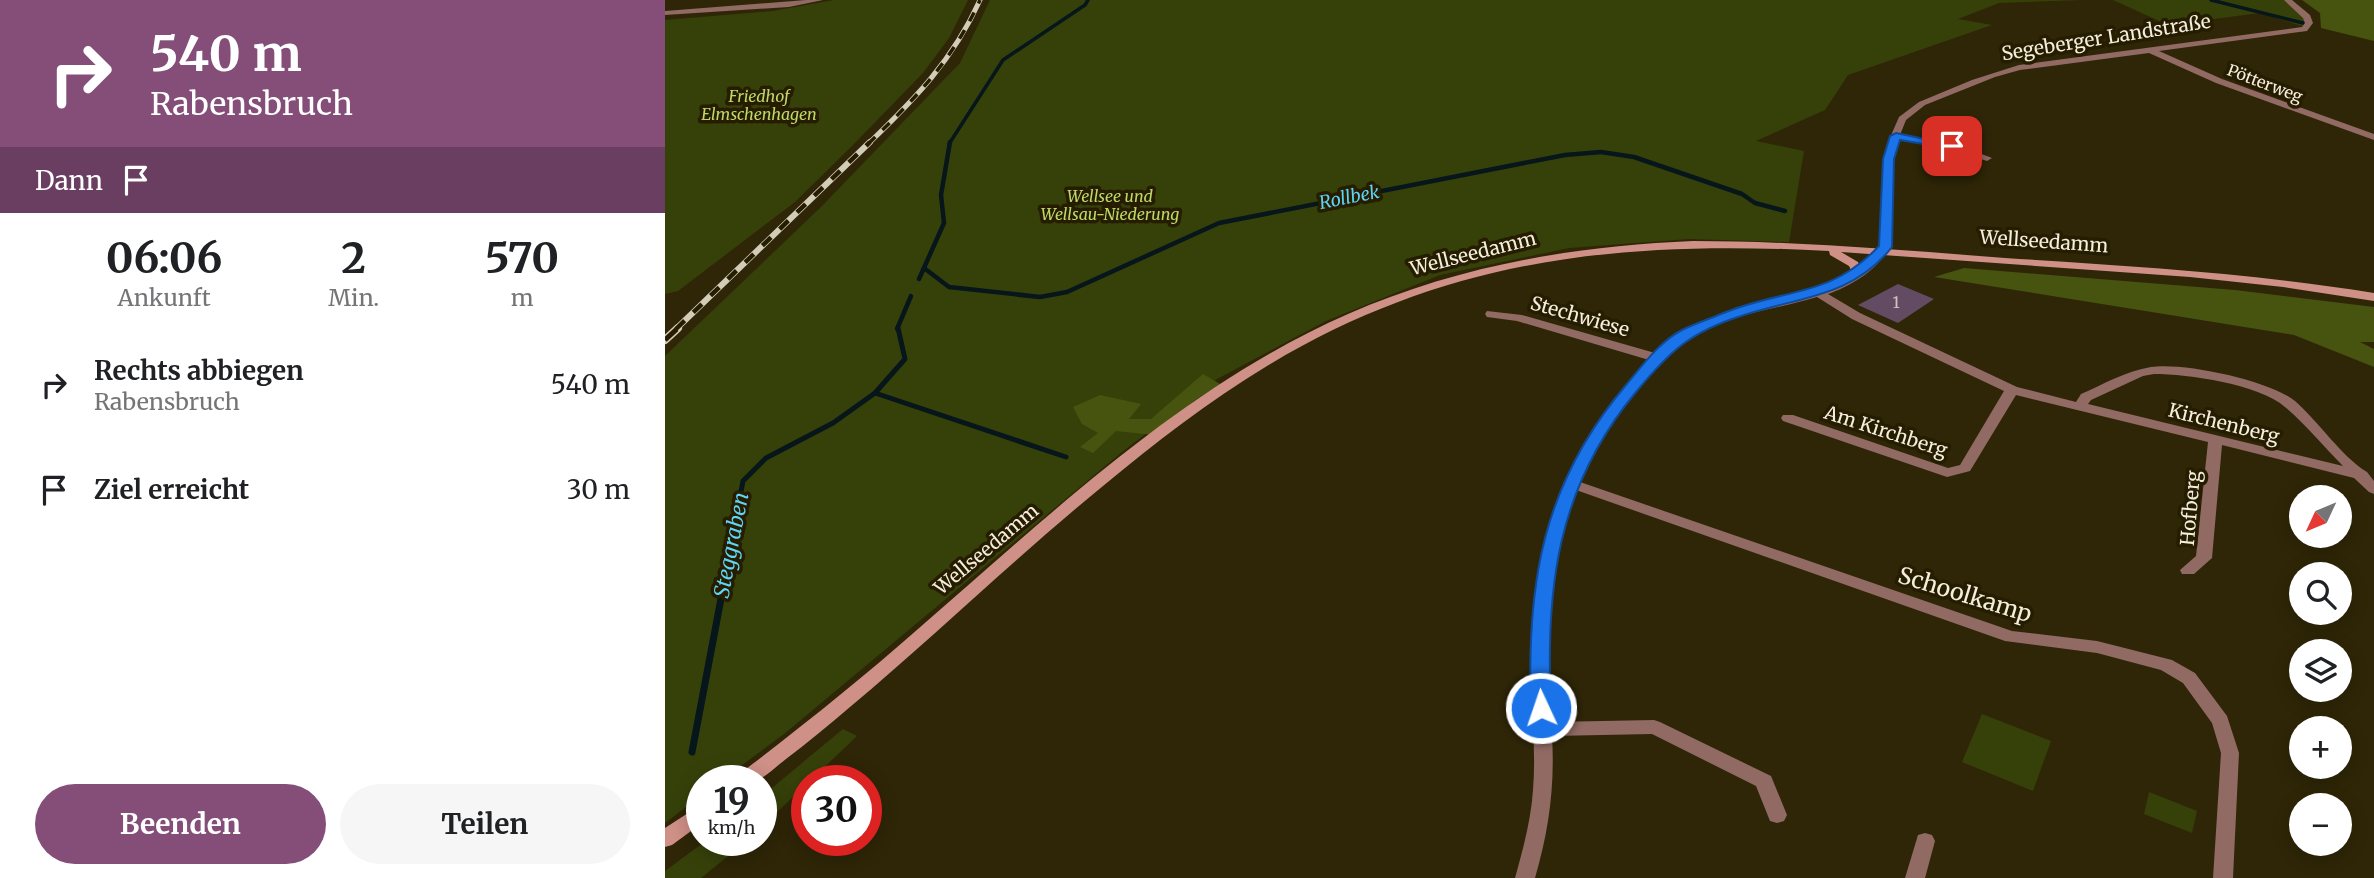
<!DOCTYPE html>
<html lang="de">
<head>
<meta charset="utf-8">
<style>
  :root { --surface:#fff; --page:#f6f6f6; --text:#202124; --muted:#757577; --accent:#844e78 }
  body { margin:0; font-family:Merriweather,serif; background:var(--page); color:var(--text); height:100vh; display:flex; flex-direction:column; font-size:26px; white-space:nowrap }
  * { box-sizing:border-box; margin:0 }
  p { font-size:23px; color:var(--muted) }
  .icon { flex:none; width:38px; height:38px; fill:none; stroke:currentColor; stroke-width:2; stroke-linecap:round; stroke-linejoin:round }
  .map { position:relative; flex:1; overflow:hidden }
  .panel { display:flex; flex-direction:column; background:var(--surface); width:665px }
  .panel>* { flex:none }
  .banner { background:#844e78; color:#fff; overflow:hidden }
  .needle { width:46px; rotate:226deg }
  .buttons { position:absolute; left:1624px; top:485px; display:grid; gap:14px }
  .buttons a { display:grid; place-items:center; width:63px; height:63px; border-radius:50%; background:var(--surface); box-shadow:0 4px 18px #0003; font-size:35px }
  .speed { position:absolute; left:21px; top:765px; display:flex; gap:14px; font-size:35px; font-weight:700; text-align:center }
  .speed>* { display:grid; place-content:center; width:91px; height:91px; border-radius:50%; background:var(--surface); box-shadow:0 4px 18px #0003; line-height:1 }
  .speed small { font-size:18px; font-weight:400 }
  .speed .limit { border:10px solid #d22; background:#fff; color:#111 }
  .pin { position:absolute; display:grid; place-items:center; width:60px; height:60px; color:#fff; margin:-30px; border-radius:14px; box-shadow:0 4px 10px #0006 }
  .me { position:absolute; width:77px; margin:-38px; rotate:357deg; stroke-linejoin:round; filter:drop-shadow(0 0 5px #0008) }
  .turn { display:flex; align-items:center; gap:24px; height:147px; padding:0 35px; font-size:32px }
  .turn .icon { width:91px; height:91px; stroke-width:2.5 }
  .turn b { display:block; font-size:49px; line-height:60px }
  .then { display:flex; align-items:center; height:66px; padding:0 35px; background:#0003; gap:14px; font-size:26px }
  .eta { display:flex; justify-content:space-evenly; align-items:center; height:119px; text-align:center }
  .eta b { font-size:42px; font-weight:700; line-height:49px }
  .button { display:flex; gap:14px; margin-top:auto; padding:14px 35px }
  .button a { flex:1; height:80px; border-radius:42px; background:var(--accent); color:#fff; font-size:28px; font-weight:700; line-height:80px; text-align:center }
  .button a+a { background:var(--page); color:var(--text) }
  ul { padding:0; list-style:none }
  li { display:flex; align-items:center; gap:21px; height:105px; padding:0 35px }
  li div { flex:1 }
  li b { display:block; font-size:26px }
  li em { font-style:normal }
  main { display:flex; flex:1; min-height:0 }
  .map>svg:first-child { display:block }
  .green { fill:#36410a }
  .forest { fill:#46540f }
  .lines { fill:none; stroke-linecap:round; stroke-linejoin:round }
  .stream-far3 { stroke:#07161b; stroke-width:3.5 }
  .stream-far2 { stroke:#07161b; stroke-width:4.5 }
  .stream-far1 { stroke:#07161b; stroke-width:5 }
  .stream { stroke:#07161b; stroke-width:7 }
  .building { fill:#624b63 }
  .street { fill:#916a64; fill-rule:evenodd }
  .secondary { fill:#cf9087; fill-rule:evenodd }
  .rail-far2-casing { stroke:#d3ccb9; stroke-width:5 }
  .rail-far1-casing { stroke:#d3ccb9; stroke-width:6 }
  .rail-casing { stroke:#d3ccb9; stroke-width:8 }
  .rail-far2 { stroke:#261c00; stroke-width:3.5; stroke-dasharray:10; stroke-linecap:butt }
  .rail-far1 { stroke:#261c00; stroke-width:4.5; stroke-dasharray:12; stroke-linecap:butt }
  .rail { stroke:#261c00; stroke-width:5; stroke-dasharray:16; stroke-linecap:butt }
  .route { fill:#1a73e8; stroke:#114b97; stroke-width:2 }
  .labels { text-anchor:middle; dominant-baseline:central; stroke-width:7; stroke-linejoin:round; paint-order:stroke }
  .far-street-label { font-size:16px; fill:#f4eedd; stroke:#261c00 }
  .far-park-label { font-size:16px; font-style:italic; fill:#bdd966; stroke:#261c00 }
  .number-label { font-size:16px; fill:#d0c5be }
  .far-water-label { font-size:18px; font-style:italic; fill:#5ed5f6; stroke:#261c00 }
  .street-label { font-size:19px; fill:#f4eedd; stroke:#261c00 }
  .water-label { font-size:21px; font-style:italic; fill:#5ed5f6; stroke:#261c00 }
  .near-street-label { font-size:23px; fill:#f4eedd; stroke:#261c00 }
</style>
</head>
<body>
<main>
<section class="panel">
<div class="banner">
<div class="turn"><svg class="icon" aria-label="right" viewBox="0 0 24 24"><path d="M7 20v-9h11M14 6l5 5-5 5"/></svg><div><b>540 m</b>Rabensbruch</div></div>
<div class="then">Dann<svg class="icon" aria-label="arrive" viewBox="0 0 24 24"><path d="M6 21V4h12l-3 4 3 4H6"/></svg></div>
</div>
<div class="eta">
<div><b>06:06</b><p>Ankunft</p></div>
<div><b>2</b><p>Min.</p></div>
<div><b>570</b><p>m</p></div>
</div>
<ul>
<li><svg class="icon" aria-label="right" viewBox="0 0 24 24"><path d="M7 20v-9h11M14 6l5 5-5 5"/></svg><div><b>Rechts abbiegen</b><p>Rabensbruch</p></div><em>540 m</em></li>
<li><svg class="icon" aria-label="arrive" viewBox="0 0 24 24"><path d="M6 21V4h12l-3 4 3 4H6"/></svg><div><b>Ziel erreicht</b></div><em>30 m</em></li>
</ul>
<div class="button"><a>Beenden</a><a>Teilen</a></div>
</section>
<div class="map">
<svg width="1709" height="878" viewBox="0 0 1709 878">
  <rect width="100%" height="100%" fill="#2f2607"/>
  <g class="green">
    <path d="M169,0H303L284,38L258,73L185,148L130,202L13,291L0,294V20L108,11Z"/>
    <path d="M325,0H1418L1334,3L1293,19L1327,25L1183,75L1160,110L1091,141L1139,151L1124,242L1024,239L904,248L775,275L661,321L552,379L457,452L119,734L57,780H37V795L0,823V356L157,206L295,63Z"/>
    <path d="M1448,0H1622L1641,11L1640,27L1595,13L1503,25Z"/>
    <path d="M1317,714L1386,741L1368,791L1297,762Z"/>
    <path d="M178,729L192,736L146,780H142V784L96,827V797Z"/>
    <path d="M1484,792L1532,811L1527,833L1479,814Z"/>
    <path d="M42,840H83L36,878H0V871Z"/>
  </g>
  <g class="forest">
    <path d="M1637,0H1709V41L1656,28L1655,13Z"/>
    <path d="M1299,268L1570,290L1709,307V342H1695L1709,349V367L1629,335L1269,277Z"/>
    <path d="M538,374L555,384L529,401L489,435L451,431L428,453L415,447L433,433L417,424L408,407L435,395L476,404L464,419H486Z"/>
  </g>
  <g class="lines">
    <g class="stream-far3">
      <path d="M1546,0L1638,23"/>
      <path d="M284,144L338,60L420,5L423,0"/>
    </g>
    <g class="stream-far2">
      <path d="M259,268L284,287L375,297L402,292L554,223L900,155L936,152L969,157L1077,194L1090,203L1120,211"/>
      <path d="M254,279L279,223L276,195L285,142"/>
      <path d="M232,329L246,296"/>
    </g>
    <g class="stream-far1">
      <path d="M210,393L401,457"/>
      <path d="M61,569L78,481L101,458L168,423L210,393L240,359L233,328"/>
    </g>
    <path class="stream" d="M27,752L62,567"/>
  </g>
  <path class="building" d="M1233,284L1269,299L1233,323L1193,305Z"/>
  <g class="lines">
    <g class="street">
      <path d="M141,0H158L124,7L0,15V11Z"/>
      <path d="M1619,0H1627L1645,15L1648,23L1642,31L1494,51L1557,79L1709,134V140L1551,83L1484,53L1355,70L1330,77L1260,105L1241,120L1235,135L1290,144L1327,158L1322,161L1285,149L1233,140C1228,162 1227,183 1226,205C1226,218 1229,232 1225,244C1217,268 1186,286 1163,294L1195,313L1352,387L1411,402L1416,394C1439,384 1461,371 1486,367C1518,362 1604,380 1630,401C1653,421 1677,457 1702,472L1709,481V494L1704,492L1689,478L1557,445L1547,558L1529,574H1517L1515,570L1531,556L1543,442L1351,395L1305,471L1282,477L1118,421L1116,418L1118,415H1128L1283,468L1295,465L1339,391L1187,319L1152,297C1119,307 1085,311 1053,324C987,351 943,418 915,482L1347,631L1432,641L1507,660L1530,673L1562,716L1574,753L1568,878H1548L1556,753L1547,723L1518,683L1496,670L1432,653L1340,641L911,490C884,565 880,643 886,722L989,720L995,722L1106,776L1122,815L1119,821L1112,823L1105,821L1091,786L987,734L887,736C890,786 884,830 870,878H850C858,849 866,820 868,790C871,754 867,719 866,683C864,618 872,545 899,485L898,483C908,473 914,453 922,439C940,410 960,384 984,360L852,321L822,317L820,314L822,311L857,315L990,353L1020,330L1046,318L1159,287L1183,276L1203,260L1212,249L1216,238L1218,174L1224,140L1234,117L1254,102L1307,80L1354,65L1637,27L1640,23L1638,18ZM1489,374C1523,374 1594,384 1620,407C1641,425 1659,447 1678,466L1423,404L1426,400L1478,376Z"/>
      <path d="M1260,833L1267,835L1270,841L1260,878H1240L1253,835Z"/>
    </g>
    <g class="secondary">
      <path d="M1028,241C1132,241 1236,250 1340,258C1463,266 1587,273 1709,293V301L1618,287L1525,277L1176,252L1193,262L1199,274L1193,277L1189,276L1184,266L1165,255L1164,251C958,240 783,257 602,366C544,401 490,443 438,486C351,557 271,635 185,707C164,725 142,743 121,759C113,765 104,774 95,779C89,782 78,780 71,780L73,775C135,728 195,680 253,629C386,514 519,386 683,314C793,266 908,246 1028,241Z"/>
      <path d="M37,804V823L7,845L0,847V828Z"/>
    </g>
    <g class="rail-far2-casing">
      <path id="rail-far2" d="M203,144C250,99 288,60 315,0"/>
    </g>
    <g class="rail-far1-casing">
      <path id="rail-far1" d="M11,329L205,142"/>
    </g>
    <g class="rail-casing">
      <path id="rail" d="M0,340L13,328"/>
    </g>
    <use href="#rail-far2" class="rail-far2"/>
    <use href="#rail-far1" class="rail-far1"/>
    <use href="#rail" class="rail"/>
  </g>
  <path class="route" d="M1231,133L1293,146L1287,149L1235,140L1229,159L1227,247C1187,298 1132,297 1076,316C1025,332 1004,352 971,392C892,487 880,589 886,708L883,713L876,715L869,713L866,708C861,583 878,483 961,385C977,366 994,342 1017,330C1031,323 1047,318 1061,312C1121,288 1165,298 1214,246L1218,159L1225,136Z"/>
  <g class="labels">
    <g class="far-street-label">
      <text transform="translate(1600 83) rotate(21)">Pötterweg</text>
    </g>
    <g class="far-park-label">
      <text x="94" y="96">Friedhof<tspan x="94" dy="18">Elmschenhagen</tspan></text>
      <text x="445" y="196">Wellsee und<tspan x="445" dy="18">Wellsau-Niederung</tspan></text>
    </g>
    <g class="number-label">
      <text x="1231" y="302">1</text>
    </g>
    <g class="far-water-label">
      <text transform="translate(684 197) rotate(-11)">Rollbek</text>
    </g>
    <g class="street-label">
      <text transform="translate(1441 37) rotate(-9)">Segeberger Landstraße</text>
      <text transform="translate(1379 241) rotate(4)">Wellseedamm</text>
      <text transform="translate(808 253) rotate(-14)">Wellseedamm</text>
      <text transform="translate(915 316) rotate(16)">Stechwiese</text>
      <text transform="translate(1559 423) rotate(14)">Kirchenberg</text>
      <text transform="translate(1221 431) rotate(18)">Am Kirchberg</text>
      <text transform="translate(1525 508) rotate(-85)">Hofberg</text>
      <text transform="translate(321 549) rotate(-40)">Wellseedamm</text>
    </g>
    <g class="water-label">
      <text transform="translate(66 545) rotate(-79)">Steggraben</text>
    </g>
    <g class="near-street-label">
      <text transform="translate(1300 594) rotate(17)">Schoolkamp</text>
    </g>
  </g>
</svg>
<div class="buttons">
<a><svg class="needle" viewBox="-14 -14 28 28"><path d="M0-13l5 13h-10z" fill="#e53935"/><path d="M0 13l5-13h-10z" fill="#757577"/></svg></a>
<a><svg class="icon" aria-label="search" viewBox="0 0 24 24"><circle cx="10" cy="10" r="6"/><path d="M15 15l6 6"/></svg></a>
<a><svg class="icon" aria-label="layers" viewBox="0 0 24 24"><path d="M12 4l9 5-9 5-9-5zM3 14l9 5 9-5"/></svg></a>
<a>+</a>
<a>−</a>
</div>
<div class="speed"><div>19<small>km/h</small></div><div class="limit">30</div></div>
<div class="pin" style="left:1287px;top:146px;background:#d93025"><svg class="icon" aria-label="arrive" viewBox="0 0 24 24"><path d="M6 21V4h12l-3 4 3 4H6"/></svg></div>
<svg class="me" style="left:876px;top:708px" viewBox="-20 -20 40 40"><circle r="17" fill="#1a73e8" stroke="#fff" stroke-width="3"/><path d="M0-11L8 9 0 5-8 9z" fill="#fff"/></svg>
</div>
</main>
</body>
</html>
